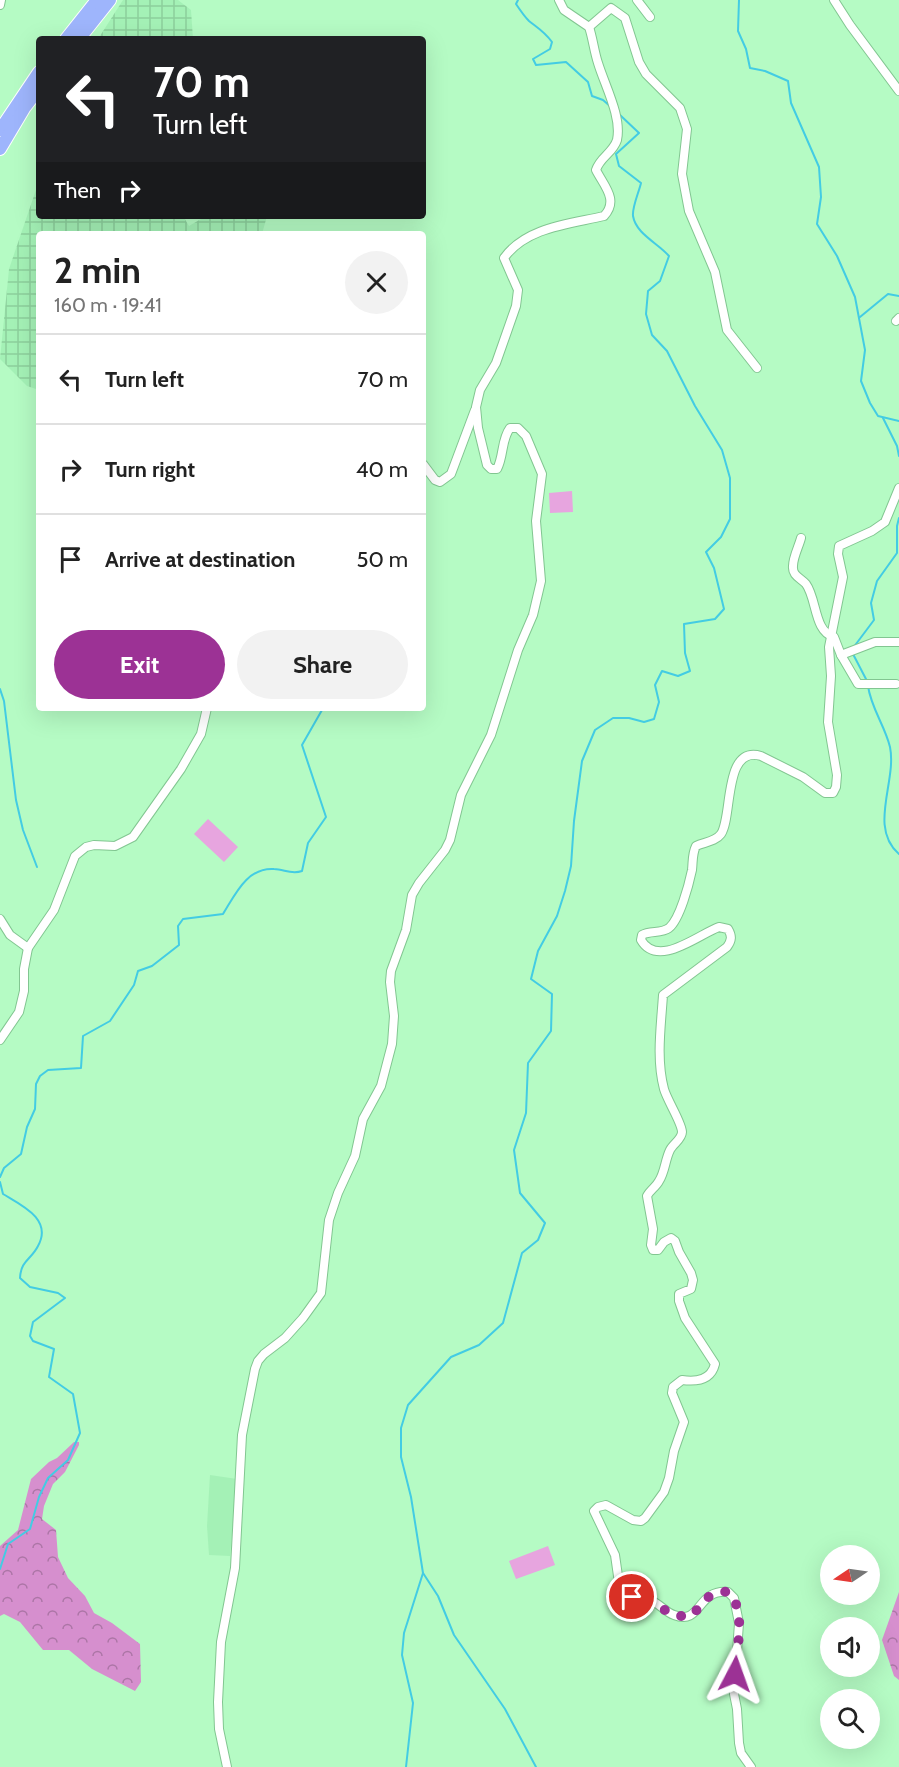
<!DOCTYPE html>
<html lang="en">
<head>
<meta charset="utf-8">
<style>
  :root { --surface:#fff; --page:#f2f2f2; --text:#222; --muted:#767676; --line:#e0e0e0; --accent:#9c3295 }
  body { margin:0; font-family:Cabin,sans-serif; background:var(--page); color:var(--text); height:100vh; display:flex; flex-direction:column; font-size:22px; white-space:nowrap }
  * { box-sizing:border-box; margin:0 }
  p { font-size:20px; color:var(--muted) }
  .icon { flex:none; width:33px; height:33px; fill:none; stroke:currentColor; stroke-width:2; stroke-linecap:round; stroke-linejoin:round }
  .map { position:relative; flex:1; overflow:hidden }
  .sheet { position:absolute; left:36px; top:231px; width:390px; height:480px; display:flex; flex-direction:column; background:var(--surface); border-radius:6px; box-shadow:0 6px 24px #0002 }
  .sheet>* { flex:none }
  .top-card { position:absolute; left:36px; top:36px; width:390px; height:183px; border-radius:6px; box-shadow:0 6px 24px #0002; background:#202124; color:#fff; overflow:hidden }
  .needle { width:39px; rotate:257deg }
  .fabs { position:absolute; left:820px; top:1545px; display:grid; gap:12px }
  .fabs a { display:grid; place-items:center; width:60px; height:60px; border-radius:50%; background:var(--surface); box-shadow:0 6px 24px #0002; font-size:30px }
  .pin { position:absolute; display:grid; place-items:center; width:51px; height:51px; color:#fff; margin:-26px; border:3px solid #fff; border-radius:50%; box-shadow:0 2px 6px #0007 }
  .me { position:absolute; width:66px; margin:-33px; rotate:4deg; stroke-linejoin:round; filter:drop-shadow(0 0 4px #0008) }
  .turn { display:flex; align-items:center; gap:21px; height:126px; padding:0 18px; font-size:27px }
  .turn .icon { width:78px; height:78px; stroke-width:2.5 }
  .turn b { display:block; font-size:42px; line-height:51px }
  .then { display:flex; align-items:center; height:57px; padding:0 18px; background:#0003; gap:12px; font-size:22px }
  .round { display:grid; place-items:center; flex:none; width:63px; height:63px; border-radius:32px; background:var(--page) }
  .headline { display:flex; align-items:center; justify-content:space-between; height:102px; padding:0 18px }
  h1 { font-size:36px; font-weight:700; line-height:45px }
  .cta { display:flex; gap:12px; margin-top:auto; padding:12px 18px }
  .cta a { flex:1; height:69px; border-radius:36px; background:var(--accent); color:#fff; font-size:24px; font-weight:700; line-height:69px; text-align:center }
  .cta a+a { background:var(--page); color:var(--text) }
  ul { padding:0; list-style:none }
  li { display:flex; align-items:center; gap:18px; height:90px; padding:0 18px; border-top:2px solid var(--line) }
  li div { flex:1 }
  li b { display:block; font-size:22px }
  li em { font-style:normal }
  .map>svg:first-child { display:block }
  .built { fill:#a4f1b6 }
  .industrial { fill:url(#industrial-grid) }
  .forest { fill:url(#forest-crowns) }
  .garden { fill:#e7a5df }
  .lines { fill:none; stroke-linecap:round; stroke-linejoin:round }
  .stream { stroke:#43cce3; stroke-width:2 }
  .minor-casing { stroke:#82c691; stroke-width:10 }
  .highway-casing { stroke:#fff; stroke-width:14 }
  .minor { stroke:#fff; stroke-width:8 }
  .highway { stroke:#9eb5fc; stroke-width:12 }
  .route { stroke:#9c3295; stroke-width:10; stroke-dasharray:0 18 }
</style>
</head>
<body>
<div class="map">
<svg width="899" height="1767" viewBox="0 0 899 1767">
  <defs>
    <pattern id="industrial-grid" width="8" height="8" patternUnits="userSpaceOnUse" patternTransform="scale(1.5)"><rect width="8" height="8" fill="#a4f1b6"/><path d="M0 4h8M4 0v8" fill="none" stroke="#8ccf9c"/></pattern>
    <pattern id="forest-crowns" width="20" height="18" patternUnits="userSpaceOnUse" patternTransform="scale(1.5)"><rect width="20" height="18" fill="#d68fce"/><path d="M2 6a3 3 0 1 1 6 0M12 15a3 3 0 1 1 6 0" fill="none" stroke="#ac75a6"/></pattern>
  </defs>
  <rect width="100%" height="100%" fill="#b5fbc4"/>
  <path class="built" d="M210,1475L237,1479L230,1556L209,1555L207,1526Z"/>
  <g class="industrial">
    <path d="M123,0H178L191,10L193,39H98Z"/>
    <path d="M39,181V216H183L189,226L206,216H267L262,234H39V390L27,386L0,359L9,269Z"/>
  </g>
  <g class="forest">
    <path d="M74,1442H79V1445L65,1472L53,1484L44,1506L42,1519L56,1530L58,1557L68,1578L85,1596L94,1613L112,1623L140,1644L141,1682L135,1691L92,1669L69,1650H43L20,1622L4,1614L0,1616V1546L18,1530L31,1479L49,1462L57,1458Z"/>
    <path d="M899,1592V1680L894,1676L882,1640Z"/>
  </g>
  <g class="garden">
    <path d="M572,491L573,512L550,513L549,493Z"/>
    <path d="M208,819L238,847L224,862L194,834Z"/>
    <path d="M548,1546L555,1565L516,1579L509,1561Z"/>
  </g>
  <g class="lines">
    <g class="stream">
      <path d="M518,0L516,4C520,10 524,16 529,21C538,28 545,32 552,42L550,49L533,59L536,65L566,62L588,82L592,96L603,100L611,107"/>
      <path d="M739,0L738,31L746,49L750,68L765,71L788,81L791,103L819,167L821,197L817,224L837,256L855,297L865,350L861,381L870,403L878,416L899,421"/>
      <path d="M860,317L888,294L899,296"/>
      <path d="M883,418L897,446L899,456"/>
      <path d="M853,648L874,620L871,603L877,581L897,553V526L899,518"/>
      <path d="M853,654L867,681"/>
      <path d="M868,686C871,708 885,726 890,747C897,782 868,827 899,854"/>
      <path d="M0,689L4,701L16,800L23,830L37,867"/>
      <path d="M0,1177L4,1168L21,1154L27,1127L35,1109L36,1084L40,1076L48,1070L81,1068L83,1036L110,1021L134,985L138,971L152,966L179,945L178,926L183,919L223,914C235,895 247,867 274,869C284,869 291,875 302,871L308,843L326,817L302,745L322,710L326,708"/>
      <path d="M0,1182L3,1194C21,1205 53,1219 38,1246C31,1260 21,1260 20,1278L30,1287L58,1293L65,1298L33,1322L30,1336L33,1341L54,1349L49,1377L73,1394L80,1433L68,1460L48,1478L39,1497L30,1529L8,1544L0,1569"/>
      <path d="M423,1573L438,1596L454,1635L505,1709L536,1767"/>
      <path d="M406,1767L413,1703L402,1655L404,1633L423,1573L411,1497L401,1457V1428L408,1405L451,1357L479,1345L503,1323L522,1253L538,1240L545,1223L520,1193L514,1150L526,1113L528,1063L551,1031L552,994L531,979L538,951L557,916L565,891L571,866L574,821L582,761L595,730L613,718H629L644,722L654,719L659,702L655,685L662,671L678,676L690,671L685,653L684,624L715,619L724,609L714,568L706,552L721,537L730,519V478L722,450L695,406L667,351L652,335L646,314L648,291L660,281L669,256C658,243 636,234 633,216C632,207 639,192 641,183L619,166L616,154L639,133L620,115"/>
    </g>
    <g class="minor-casing">
      <g id="minor">
        <path d="M637,0L650,17"/>
        <path d="M834,0L850,25L899,91"/>
        <path d="M0,5L1,0"/>
        <path d="M589,27L611,8L625,18L639,62L646,74L680,108L687,129L682,174L689,211L715,272L727,330L757,368"/>
        <path d="M896,321L899,318"/>
        <path d="M423,464L435,480L440,482L451,474L475,410"/>
        <path d="M801,538C799,546 793,557 793,566C792,576 801,578 806,584C817,599 814,632 834,637L841,655L858,684H896"/>
        <path d="M841,655L875,642H899"/>
        <path d="M0,919L10,935L28,948"/>
        <path d="M0,1040L19,1012L24,991V969L28,948L54,910L75,856L86,847L94,845L115,846L133,837L181,769L201,734L207,708"/>
        <path d="M227,1767L219,1729L218,1702L221,1642L235,1568L242,1435L255,1369L258,1361L264,1354L285,1338L303,1318L321,1293L329,1220L338,1193L355,1156L363,1119L381,1086L392,1044L394,1016L390,982L391,971L406,930L412,895L419,883L445,850L450,840L461,795L491,735L518,650L533,615L541,581L536,521L542,474L526,436L518,428H510C501,440 504,456 497,469H491L487,465L478,428L476,407L480,390L496,363L516,306L518,290L504,258C526,227 570,224 604,216C619,200 604,186 596,170C600,157 613,153 617,140C622,117 605,86 598,63C594,51 593,39 589,27L564,10L559,0"/>
        <path d="M751,1767L741,1753L739,1743L737,1709L734,1694L739,1623L734,1598L728,1592C696,1589 702,1626 674,1615C665,1612 659,1603 650,1600C637,1595 634,1600 620,1590L615,1555L594,1511L598,1507L606,1505L633,1520L641,1521L645,1518L664,1492L669,1478L674,1451L684,1422L672,1393L673,1387L682,1380C697,1382 711,1380 715,1364L685,1318L679,1301V1294L691,1289L693,1280L691,1273L679,1252L675,1241L671,1238L664,1242L658,1250H653L651,1245L653,1229L647,1196C650,1190 656,1187 659,1181C665,1172 665,1160 670,1150C673,1144 682,1139 682,1132C682,1123 667,1100 664,1089C656,1059 661,1026 663,995L727,947C732,940 732,936 728,929L719,927C699,934 658,969 641,940L642,935C650,930 661,934 669,928C680,919 689,884 692,870C693,861 692,854 696,846C704,842 715,842 721,834C733,816 723,745 761,756L803,777L825,793H833L836,787L837,775L828,722L831,676L829,647L843,577L838,554L839,546L872,531L885,522L899,488"/>
      </g>
    </g>
    <g class="highway-casing">
      <g id="highway">
        <path d="M66,39L97,0"/>
        <path d="M79,39L110,0"/>
        <path d="M0,130L39,72"/>
        <path d="M0,149L25,107L39,89"/>
      </g>
    </g>
    <use href="#minor" class="minor"/>
    <use href="#highway" class="highway"/>
  </g>
  <g class="lines">
    <path class="route" d="M632,1597L652,1601L672,1615L689,1617C705,1605 705,1590 729,1592C747,1613 736,1649 735,1674"/>
  </g>
</svg>
<div class="fabs">
<a><svg class="needle" viewBox="-14 -14 28 28"><path d="M0-13l5 13h-10z" fill="#e53935"/><path d="M0 13l5-13h-10z" fill="#767676"/></svg></a>
<a><svg class="icon" aria-label="sound" viewBox="0 0 24 24"><path d="M4 9h4l5-4v14l-5-4H4zM17 9q2 3 0 6"/></svg></a>
<a><svg class="icon" aria-label="search" viewBox="0 0 24 24"><circle cx="10" cy="10" r="6"/><path d="M15 15l6 6"/></svg></a>
</div>
<div class="pin" style="left:632px;top:1597px;background:#d93025"><svg class="icon" aria-label="arrive" viewBox="0 0 24 24"><path d="M6 21V4h12l-3 4 3 4H6"/></svg></div>
<svg class="me" style="left:735px;top:1674px" viewBox="-20 -20 40 40"><path d="M0-17L14 15 0 8-14 15z" fill="#9c3295" stroke="#fff" stroke-width="4"/></svg>
<div class="top-card">
<div class="turn"><svg class="icon" aria-label="left" viewBox="0 0 24 24"><path d="M17 20v-9H6M10 6l-5 5 5 5"/></svg><div><b>70 m</b>Turn left</div></div>
<div class="then">Then<svg class="icon" aria-label="right" viewBox="0 0 24 24"><path d="M7 20v-9h11M14 6l5 5-5 5"/></svg></div>
</div>
<section class="sheet">
<div class="headline"><div><h1>2 min</h1><p>160 m · 19:41</p></div><a class="round"><svg class="icon" aria-label="close" viewBox="0 0 24 24"><path d="M6 6l12 12M18 6L6 18"/></svg></a></div>
<ul>
<li><svg class="icon" aria-label="left" viewBox="0 0 24 24"><path d="M17 20v-9H6M10 6l-5 5 5 5"/></svg><div><b>Turn left</b></div><em>70 m</em></li>
<li><svg class="icon" aria-label="right" viewBox="0 0 24 24"><path d="M7 20v-9h11M14 6l5 5-5 5"/></svg><div><b>Turn right</b></div><em>40 m</em></li>
<li><svg class="icon" aria-label="arrive" viewBox="0 0 24 24"><path d="M6 21V4h12l-3 4 3 4H6"/></svg><div><b>Arrive at destination</b></div><em>50 m</em></li>
</ul>
<div class="cta"><a>Exit</a><a>Share</a></div>
</section>
</div>
</body>
</html>
